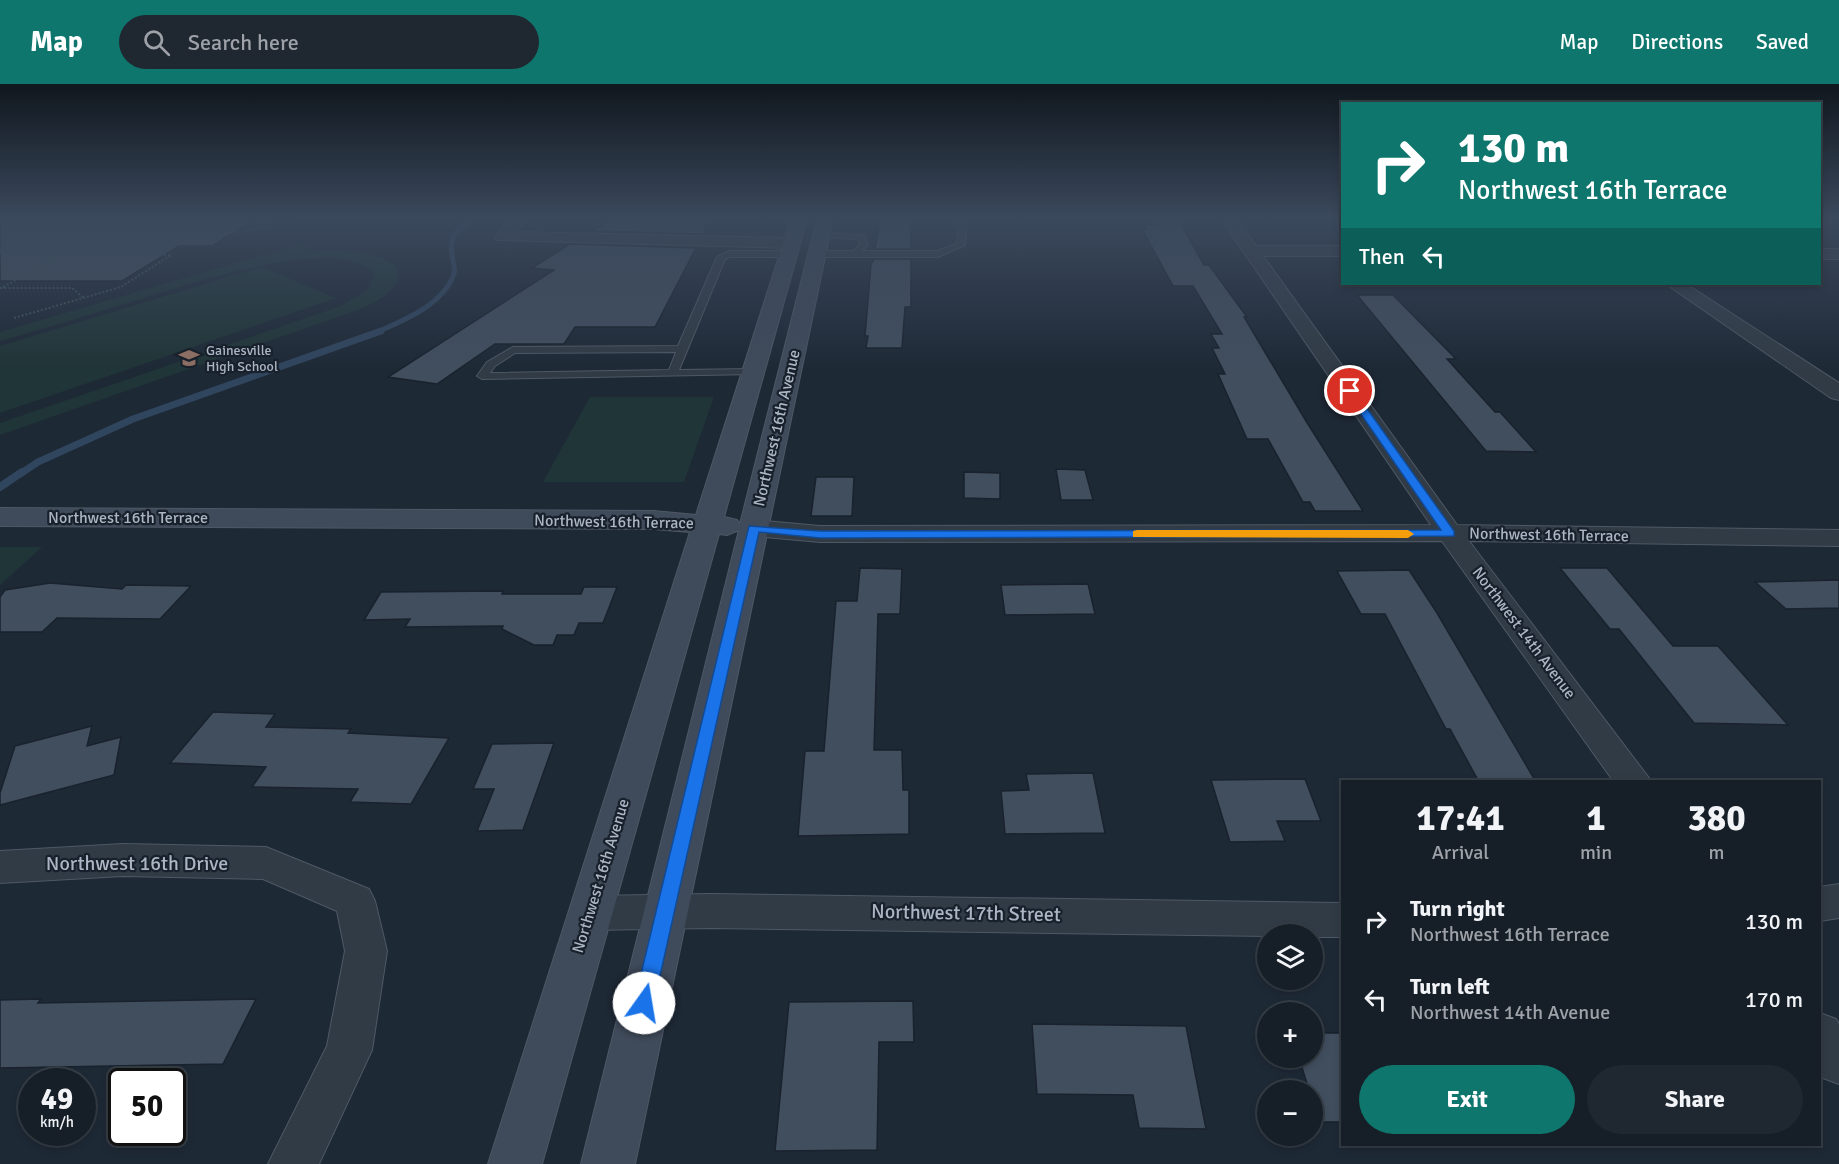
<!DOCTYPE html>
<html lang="en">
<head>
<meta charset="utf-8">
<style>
  :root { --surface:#161f28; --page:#1f2730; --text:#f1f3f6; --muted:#9ea2a8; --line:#353d45; --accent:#0f766e }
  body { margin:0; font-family:Signika,sans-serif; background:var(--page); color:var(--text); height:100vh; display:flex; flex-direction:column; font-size:22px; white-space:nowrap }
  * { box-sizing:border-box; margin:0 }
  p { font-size:20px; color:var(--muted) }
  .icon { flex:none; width:33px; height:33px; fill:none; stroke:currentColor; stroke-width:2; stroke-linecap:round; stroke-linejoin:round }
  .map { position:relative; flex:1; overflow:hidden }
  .drawer { position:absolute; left:1341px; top:696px; width:480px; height:366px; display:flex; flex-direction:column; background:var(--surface); border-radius:0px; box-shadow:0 3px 9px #0003,0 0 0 2px var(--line) }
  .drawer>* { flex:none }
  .banner { position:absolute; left:1341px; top:18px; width:480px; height:183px; border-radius:0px; box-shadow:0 3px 9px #0003,0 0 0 2px var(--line); background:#0f766e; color:#fff; overflow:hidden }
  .fabs { position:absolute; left:1257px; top:840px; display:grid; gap:12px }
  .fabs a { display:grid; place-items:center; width:66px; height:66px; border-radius:50%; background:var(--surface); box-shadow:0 3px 9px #0003,0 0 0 2px var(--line); font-size:30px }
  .speed { position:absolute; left:18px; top:984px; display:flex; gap:12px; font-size:30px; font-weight:700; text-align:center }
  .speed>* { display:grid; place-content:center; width:78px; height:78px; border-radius:50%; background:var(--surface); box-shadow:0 3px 9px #0003,0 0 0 2px var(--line); line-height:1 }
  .speed small { font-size:15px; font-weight:400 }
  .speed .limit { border:3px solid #111; border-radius:9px; background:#fff; color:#111 }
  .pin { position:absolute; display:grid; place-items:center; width:51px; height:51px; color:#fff; margin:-26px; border:3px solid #fff; border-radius:50%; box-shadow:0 2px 6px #0007 }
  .me { position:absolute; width:66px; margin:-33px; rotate:13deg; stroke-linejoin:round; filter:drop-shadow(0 0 4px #0008) }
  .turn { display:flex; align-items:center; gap:21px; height:126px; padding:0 18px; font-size:27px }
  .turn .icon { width:78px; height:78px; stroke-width:2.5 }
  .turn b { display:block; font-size:42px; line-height:51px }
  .then { display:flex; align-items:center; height:57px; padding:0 18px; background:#0003; gap:12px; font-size:22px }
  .eta { display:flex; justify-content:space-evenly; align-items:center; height:102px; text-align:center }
  .eta b { font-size:36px; font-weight:700; line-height:42px }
  .action { display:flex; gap:12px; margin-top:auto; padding:12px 18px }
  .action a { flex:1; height:69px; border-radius:36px; background:var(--accent); color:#fff; font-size:24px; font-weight:700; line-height:69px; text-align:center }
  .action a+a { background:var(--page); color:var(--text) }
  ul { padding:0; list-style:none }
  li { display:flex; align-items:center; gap:18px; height:78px; padding:0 18px }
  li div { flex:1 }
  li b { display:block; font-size:22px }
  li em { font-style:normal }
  header { display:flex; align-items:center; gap:36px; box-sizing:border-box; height:84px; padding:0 30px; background:var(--accent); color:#fff }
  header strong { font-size:28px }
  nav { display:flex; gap:33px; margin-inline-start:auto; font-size:21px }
  .search { width:420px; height:54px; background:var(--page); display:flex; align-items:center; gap:15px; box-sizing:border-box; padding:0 21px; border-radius:33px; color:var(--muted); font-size:22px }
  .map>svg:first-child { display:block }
  .green { fill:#203537 }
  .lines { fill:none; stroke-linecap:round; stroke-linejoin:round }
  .stream-far2 { stroke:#30455e; stroke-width:5 }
  .stream-far1 { stroke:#30455e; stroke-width:7 }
  .stream { stroke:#30455e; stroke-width:8 }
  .building { fill:#414e5e; stroke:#19222d; stroke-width:1.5 }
  .lane-casing { stroke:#4f5865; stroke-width:2 }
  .street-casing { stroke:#4f5865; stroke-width:2 }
  .secondary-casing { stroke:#4f5865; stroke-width:2 }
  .path { stroke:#3d5254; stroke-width:2; stroke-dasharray:2 2; stroke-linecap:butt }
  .lane { fill:#313b46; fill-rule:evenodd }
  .street { fill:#313b46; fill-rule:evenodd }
  .secondary { fill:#3f4a5a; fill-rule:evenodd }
  .route { fill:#1a73e8; stroke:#114b97; stroke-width:1.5 }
  .slow { fill:#f59e0b }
  .labels { text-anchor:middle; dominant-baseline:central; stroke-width:4.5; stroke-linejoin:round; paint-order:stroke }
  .far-poi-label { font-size:14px; fill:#abb5c4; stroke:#17202b; text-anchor:start }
  .street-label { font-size:16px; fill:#abb5c4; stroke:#17202b }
  .near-street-label { font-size:20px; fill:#abb5c4; stroke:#17202b }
</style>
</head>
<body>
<header>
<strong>Map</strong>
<div class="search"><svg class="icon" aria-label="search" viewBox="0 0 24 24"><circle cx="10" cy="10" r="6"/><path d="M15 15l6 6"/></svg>Search here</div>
<nav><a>Map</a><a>Directions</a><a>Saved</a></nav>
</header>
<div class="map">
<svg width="1839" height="1080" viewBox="0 0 1839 1080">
  <rect width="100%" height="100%" fill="#1e2936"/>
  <g class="green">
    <path d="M301,160L313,164L302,168C332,166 370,163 396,182L399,193C392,211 375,218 358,226L0,351V339L341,222L368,206L374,191C344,145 171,206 128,219C85,232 43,245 0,257V248Z"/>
    <path d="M262,183L336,214L0,329V262Z"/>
    <path d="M590,313H714L684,398H543Z"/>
    <path d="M0,463H42L0,501Z"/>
  </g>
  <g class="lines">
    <path class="stream-far2" d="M377,248C404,236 443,221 454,190C455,186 454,181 453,177C448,152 453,150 472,135"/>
    <path class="stream-far1" d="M20,390L38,378L133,335L381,247"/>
    <path class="stream" d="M0,403L22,388"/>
  </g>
  <g class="building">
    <path d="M0,135H255L212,162H179L122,197H0Z"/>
    <path d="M880,135H911V165H875Z"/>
    <path d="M1151,135H1178L1204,181H1209L1247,233H1244L1306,337L1363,427H1315L1310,418H1303L1268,355H1247L1218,290H1225L1212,264H1219L1211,250H1222L1193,202H1173L1142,145H1146L1144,141H1154Z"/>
    <path d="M671,136H709L703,150L591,147L607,138Z"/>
    <path d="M570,160L696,164L655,243H575L564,260H495L437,300L388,293L554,186L532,184Z"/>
    <path d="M874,175H911V223H905L902,264H866L868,252H865L871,180Z"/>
    <path d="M1357,211H1393L1456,275H1447L1495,328H1500L1536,368L1486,367Z"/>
    <path d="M1056,385L1085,386L1093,416H1061Z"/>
    <path d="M964,388L1000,389V415L964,414Z"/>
    <path d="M816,393H854L852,432H811Z"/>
    <path d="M860,484L902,485L900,530H878L874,666H902L903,706H909V750L798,752L805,667H824L836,517H857Z"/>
    <path d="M1560,484H1607L1673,562H1718L1788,641L1694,639L1619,545H1610Z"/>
    <path d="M1409,486L1437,529L1536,698H1479L1450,645H1446L1385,530H1361L1337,487Z"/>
    <path d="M1839,496V524L1786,525L1755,498Z"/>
    <path d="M50,499L122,505L126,501L191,502L160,535L57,534L42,548H0V513L5,506Z"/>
    <path d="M1088,500L1095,530L1005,531L1001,501Z"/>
    <path d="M584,503H617L603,539H579L574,551H557L553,561H534L502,545L503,542L405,543L410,535L364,536L381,508L503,507L502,510H581Z"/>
    <path d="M213,628L275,630L266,643L351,645L348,649L449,654L411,720L350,718L358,705L252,703L266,683L170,679Z"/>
    <path d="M92,642L87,662L121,653L114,691L0,721V709L15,662Z"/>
    <path d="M554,659L523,746L477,747L494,705H473L492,660Z"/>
    <path d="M1093,689L1105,749L1005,750L1001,707L1029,706L1026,690Z"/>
    <path d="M1305,695L1321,737H1277L1285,757L1230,758L1211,696Z"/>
    <path d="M41,915L38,919L256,915L223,980L0,984V916Z"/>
    <path d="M913,917L914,958H879L877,1066L775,1067L789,918Z"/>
    <path d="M1032,940L1186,942L1206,1045L1139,1044L1133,1011L1037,1010Z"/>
    <path d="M1312,949H1342V1038H1319L1312,1018V1006H1309L1299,974H1312Z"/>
  </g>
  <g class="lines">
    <g class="lane-casing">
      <g id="lane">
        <path d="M951,135H959L966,144L965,161L938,173H817L813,170L817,167H853L860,161L858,155L818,153L817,151L821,149L864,151L868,161L862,167H937L957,160L958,144Z"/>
        <path d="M729,167H788L792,170L788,173H730L725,175L679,286L752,285L757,288L756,290L482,295L477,292L487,278L513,263L678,262L717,173ZM676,268L669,286L490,289L495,282L515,269Z"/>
      </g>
    </g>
    <g class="street-casing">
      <g id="street">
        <path d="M511,135H527L516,148L791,154L799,159L791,164L497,156L495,153Z"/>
        <path d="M1221,135H1237L1256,162H1342V172H1263L1457,441L1839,446V462L1469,457L1652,698H1614L1442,457L820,458L754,452L745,450L741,444L745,438L754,436L820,442L1431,441Z"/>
        <rect x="1820" y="165" width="19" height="10"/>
        <path d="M1666,200H1686L1839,299V316L1831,314Z"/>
        <path d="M123,760L266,763L369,805L375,817L387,867L372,966L319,1080H268L327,962L345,867L337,827L263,795L123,792L0,799V767Z"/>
        <path d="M1839,800V834L1820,837V803Z"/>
        <path d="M710,810L1342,819V853H1312V850L1268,852L710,844L590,846L576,841L570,829L576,817L590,812Z"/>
        <path d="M1820,929L1836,935L1839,940V1000L1823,994L1820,988Z"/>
      </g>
    </g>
    <g class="secondary-casing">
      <path id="secondary" d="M791,135H807L724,433L737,436L740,440L817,135H833L635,1080H581L739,446L727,451L719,450L542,1080H488L690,448L654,445L0,442V424L654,427L696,431Z"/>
    </g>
    <g class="path">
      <path d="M44,139H172"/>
      <path d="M191,139H230"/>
      <path d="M258,139H275"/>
      <path d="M214,148H237L294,139"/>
      <path d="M0,160L53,135"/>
      <path d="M0,166L53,140"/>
      <path d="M0,168L88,166L170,148H212L226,139"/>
      <path d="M65,170L1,204H72L84,214"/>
      <path d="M14,234L121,203L171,171H63"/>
    </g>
    <use href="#lane" class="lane"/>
    <use href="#street" class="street"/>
    <use href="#secondary" class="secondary"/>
  </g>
  <linearGradient id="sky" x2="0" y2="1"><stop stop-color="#10171e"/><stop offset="0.47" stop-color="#3b495d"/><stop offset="1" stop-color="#3b495d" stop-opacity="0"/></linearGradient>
  <rect width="1839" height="286" fill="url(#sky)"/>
  <path class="route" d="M1350,304L1353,305L1454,447V452L820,454L759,448L654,919L651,926L644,928L637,926L634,919L749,442L820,447L1441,446L1345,307Z"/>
  <path class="slow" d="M1137,446H1408L1414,450L1408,454L1133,453V447Z"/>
  <defs>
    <g id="school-bare" transform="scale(1.62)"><path d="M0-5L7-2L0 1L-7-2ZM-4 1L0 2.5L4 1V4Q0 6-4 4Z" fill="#8d6e63" stroke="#17202b" stroke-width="2.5" paint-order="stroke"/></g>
  </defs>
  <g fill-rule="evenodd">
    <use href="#school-bare" x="189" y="274"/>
  </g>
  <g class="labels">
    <g class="far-poi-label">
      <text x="206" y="266">Gainesville<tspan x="206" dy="16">High School</tspan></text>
    </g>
    <g class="street-label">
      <text transform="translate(777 344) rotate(-77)">Northwest 16th Avenue</text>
      <text x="128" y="434">Northwest 16th Terrace</text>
      <text transform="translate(614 438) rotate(1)">Northwest 16th Terrace</text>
      <text transform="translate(1549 451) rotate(1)">Northwest 16th Terrace</text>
      <text transform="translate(1524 549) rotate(53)">Northwest 14th Avenue</text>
      <text transform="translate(601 792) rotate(-73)">Northwest 16th Avenue</text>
    </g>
    <g class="near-street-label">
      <text x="137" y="779">Northwest 16th Drive</text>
      <text transform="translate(966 829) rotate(1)">Northwest 17th Street</text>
    </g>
  </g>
</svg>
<div class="fabs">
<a><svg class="icon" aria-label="layers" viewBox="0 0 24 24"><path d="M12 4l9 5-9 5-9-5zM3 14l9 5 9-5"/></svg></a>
<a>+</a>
<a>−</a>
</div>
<div class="speed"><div>49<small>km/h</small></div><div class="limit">50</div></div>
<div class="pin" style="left:1350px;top:307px;background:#d93025"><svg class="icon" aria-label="arrive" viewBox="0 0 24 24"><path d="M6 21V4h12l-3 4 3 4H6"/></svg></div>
<svg class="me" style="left:644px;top:919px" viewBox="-20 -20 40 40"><circle r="19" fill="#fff"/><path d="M0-13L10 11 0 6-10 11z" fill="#1a73e8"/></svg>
<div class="banner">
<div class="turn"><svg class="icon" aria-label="right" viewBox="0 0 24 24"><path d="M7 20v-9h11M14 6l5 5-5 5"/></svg><div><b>130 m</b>Northwest 16th Terrace</div></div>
<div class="then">Then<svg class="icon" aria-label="left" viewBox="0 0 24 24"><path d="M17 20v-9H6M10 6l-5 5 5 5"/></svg></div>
</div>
<section class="drawer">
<div class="eta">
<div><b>17:41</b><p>Arrival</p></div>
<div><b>1</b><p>min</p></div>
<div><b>380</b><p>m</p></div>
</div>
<ul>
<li><svg class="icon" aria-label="right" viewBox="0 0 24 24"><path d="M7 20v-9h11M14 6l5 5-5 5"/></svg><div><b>Turn right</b><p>Northwest 16th Terrace</p></div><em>130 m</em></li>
<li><svg class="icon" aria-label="left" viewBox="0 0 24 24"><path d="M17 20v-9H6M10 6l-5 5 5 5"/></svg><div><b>Turn left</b><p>Northwest 14th Avenue</p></div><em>170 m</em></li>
</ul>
<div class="action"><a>Exit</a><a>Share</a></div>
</section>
</div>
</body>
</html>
